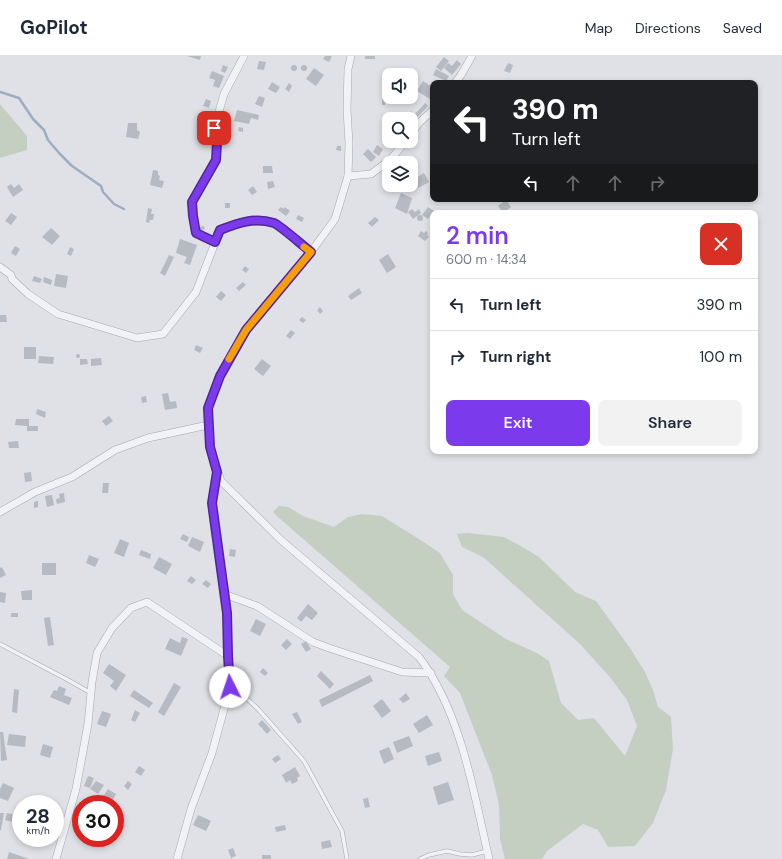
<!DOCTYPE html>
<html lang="en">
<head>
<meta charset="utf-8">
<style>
  :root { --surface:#fff; --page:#f2f2f3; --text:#1f2937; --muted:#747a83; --line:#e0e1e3; --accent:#7c3aed }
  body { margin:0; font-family:"DM Sans",sans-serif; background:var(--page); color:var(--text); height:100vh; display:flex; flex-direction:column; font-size:15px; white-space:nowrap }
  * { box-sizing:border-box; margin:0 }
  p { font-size:13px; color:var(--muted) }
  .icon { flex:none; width:22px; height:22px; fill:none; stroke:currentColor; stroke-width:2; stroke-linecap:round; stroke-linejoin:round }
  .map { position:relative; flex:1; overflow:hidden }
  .details { position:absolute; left:430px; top:154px; width:328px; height:244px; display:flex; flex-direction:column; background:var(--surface); border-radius:8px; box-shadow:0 2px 6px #0003 }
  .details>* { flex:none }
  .guide { position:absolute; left:430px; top:24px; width:328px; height:122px; border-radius:8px; box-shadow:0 2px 6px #0003; background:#202124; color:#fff; overflow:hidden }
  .controls { position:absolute; left:382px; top:12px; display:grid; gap:8px }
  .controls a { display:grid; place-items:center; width:36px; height:36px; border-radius:8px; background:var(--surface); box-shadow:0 2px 6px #0003; font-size:20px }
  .speed { position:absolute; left:12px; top:739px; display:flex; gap:8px; font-size:20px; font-weight:700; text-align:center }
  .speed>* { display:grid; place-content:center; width:52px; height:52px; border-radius:50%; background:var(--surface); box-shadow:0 2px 6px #0003; line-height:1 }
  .speed small { font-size:10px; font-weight:400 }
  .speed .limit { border:6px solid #d22; background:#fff; color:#111 }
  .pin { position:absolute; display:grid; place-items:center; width:34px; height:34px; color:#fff; margin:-17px; border-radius:8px; box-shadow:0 2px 6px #0006 }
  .me { position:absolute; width:44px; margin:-22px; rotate:356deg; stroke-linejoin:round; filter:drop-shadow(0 0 3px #0008) }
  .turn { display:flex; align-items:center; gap:14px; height:84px; padding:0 16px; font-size:18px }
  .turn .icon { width:52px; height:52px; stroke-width:2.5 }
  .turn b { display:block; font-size:28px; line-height:34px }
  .lanes { display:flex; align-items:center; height:38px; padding:0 16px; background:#0003; justify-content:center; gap:20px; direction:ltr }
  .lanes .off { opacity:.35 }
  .round { display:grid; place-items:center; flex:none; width:42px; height:42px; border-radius:8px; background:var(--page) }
  .head { display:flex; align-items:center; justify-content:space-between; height:68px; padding:0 16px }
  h1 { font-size:24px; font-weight:600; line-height:30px; color:var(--accent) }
  .cta { display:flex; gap:8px; margin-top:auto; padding:8px 16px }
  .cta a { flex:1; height:46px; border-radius:8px; background:var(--accent); color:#fff; font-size:16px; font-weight:600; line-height:46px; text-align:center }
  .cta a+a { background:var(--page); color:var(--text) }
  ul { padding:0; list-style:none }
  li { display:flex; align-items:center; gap:12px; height:52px; padding:0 16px; border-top:1px solid var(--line) }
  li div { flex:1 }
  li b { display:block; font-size:15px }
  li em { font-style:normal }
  header { display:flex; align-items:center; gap:24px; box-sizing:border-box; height:56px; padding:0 20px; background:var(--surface); border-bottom:1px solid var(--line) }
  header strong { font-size:19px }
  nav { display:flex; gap:22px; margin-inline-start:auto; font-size:14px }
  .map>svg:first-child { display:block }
  .green { fill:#c4cfc1 }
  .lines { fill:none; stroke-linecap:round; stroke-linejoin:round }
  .stream { stroke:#9daec3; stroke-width:2.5 }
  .building { fill:#b6bac2 }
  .lane-casing { stroke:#a5a8b0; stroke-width:4.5 }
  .street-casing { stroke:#a5a8b0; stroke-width:8 }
  .lane { stroke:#f1f2f5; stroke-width:3.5 }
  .street { stroke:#f1f2f5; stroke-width:7 }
  .route-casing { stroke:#51269a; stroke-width:10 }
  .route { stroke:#7c3aed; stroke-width:7 }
  .slow { stroke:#f59e0b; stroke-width:7 }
</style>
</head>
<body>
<header>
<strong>GoPilot</strong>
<nav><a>Map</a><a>Directions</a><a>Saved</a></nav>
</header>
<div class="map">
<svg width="782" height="803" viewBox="0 0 782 803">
  <rect width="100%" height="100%" fill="#dfe1e6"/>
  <g class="green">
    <path d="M0,48L27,80V94L0,102Z"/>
    <path d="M279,450L288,451L303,460L334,471L348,461L362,458L382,460L422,485L440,497L453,519V538L462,554L506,583L537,597L549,605L561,647L578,664L594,662L625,700L637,670L627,644L609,620L580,588L483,501L462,491L457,478L468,477L504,481L519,489L539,501L575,536L596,545L630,592L645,616L653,634L658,651L671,661L673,693L666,734L653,767L635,790L608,791L598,774L583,768L547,795L542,803H505L500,783L499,749L492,719L460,637L444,620L450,611L278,461L273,456Z"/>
  </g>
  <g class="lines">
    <path class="stream" d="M0,36L19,42L33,63L44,74L48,84L59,97L72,110L101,130L103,136L114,148L124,153"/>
  </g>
  <g class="building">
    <path d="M187,0H201L200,4Z"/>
    <path d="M325,0H332L329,6L323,3Z"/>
    <rect x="365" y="0" width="10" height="3"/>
    <path d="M444,1L449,5L441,15L436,11Z"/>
    <path d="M457,4L461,8L452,19L444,12L448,7L452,10Z"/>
    <path d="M259,5L266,6L264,14L257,13Z"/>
    <path d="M508,7L513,9L510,17L504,15Z"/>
    <circle cx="294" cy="12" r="3"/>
    <circle cx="304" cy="12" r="3"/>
    <path d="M223,9L228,11L225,17L221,15Z"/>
    <path d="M314,12L324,19L316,30L306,23Z"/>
    <path d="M436,13L449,20L446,25L433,19Z"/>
    <path d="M212,15L224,20L219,32L213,30L215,24L209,22Z"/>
    <path d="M423,25L432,31L431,36L433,38L430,43L417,35Z"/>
    <path d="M272,26L280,31L276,37L268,33Z"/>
    <path d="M289,27L292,30L289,36L285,33Z"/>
    <path d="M259,40L265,42L262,51L255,48Z"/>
    <path d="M206,43L211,45L209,52L203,50Z"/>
    <rect x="382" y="43" width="3" height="6"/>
    <path d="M425,47L428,50L414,65L407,59L411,55L414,59Z"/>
    <path d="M237,54L259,59L258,64L251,62L249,68L234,65Z"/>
    <path d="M128,67H137V74L140,76L138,83L126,81Z"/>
    <path d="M239,71L243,72V76L238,75Z"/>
    <path d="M377,89L383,93L379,100L373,96Z"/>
    <path d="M337,90H341V95L336,94Z"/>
    <path d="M368,93L376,101L371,106L363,98Z"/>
    <path d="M263,110H272L273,117H263Z"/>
    <path d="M153,114L158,115V119L160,120L159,124L164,125L162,132L150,129Z"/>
    <path d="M424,117L429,126L418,132L413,124Z"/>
    <path d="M273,125L275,131L268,133L267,126Z"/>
    <path d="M11,128L14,132L19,128L23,134L13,141L7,131Z"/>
    <path d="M404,129H410L409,133L403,132Z"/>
    <path d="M253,130L257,136L252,139L248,134Z"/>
    <path d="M401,137L412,142L407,158L395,152Z"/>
    <path d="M506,144L511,151L503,157L498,150Z"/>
    <rect x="225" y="147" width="5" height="5"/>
    <path d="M281,151L284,153L285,151L290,155L286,160L278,154Z"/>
    <path d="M428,151L434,155L428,163L422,159Z"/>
    <path d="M148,152L152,153L151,158H154L153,164H150L149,167L146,166Z"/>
    <path d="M412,153L415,156L419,153L421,157L413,163L408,156Z"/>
    <path d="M11,157L17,161L11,169L5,165Z"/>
    <circle cx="420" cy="162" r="3"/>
    <path d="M298,159L304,162L302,166L296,163Z"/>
    <path d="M375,161L379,164L372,171L368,167Z"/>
    <path d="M204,170L205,173L200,175L199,171Z"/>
    <path d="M51,172L60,180L52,189L42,181Z"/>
    <path d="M421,175L424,177L426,175L428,177L427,179L429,181L425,185L418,180Z"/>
    <path d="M180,183L197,189L190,209L184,207L187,201L176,197Z"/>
    <path d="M15,190L20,193L16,200L11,197Z"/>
    <path d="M70,191L74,193L71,200L67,198Z"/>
    <path d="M388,198L396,211L387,217L379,204Z"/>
    <path d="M169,199L174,201L165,220L160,217Z"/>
    <path d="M245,210L249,213L246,217L242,214Z"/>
    <path d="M56,218L68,220L66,232L54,230Z"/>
    <path d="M34,220L42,223L40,227L32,225Z"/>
    <path d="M44,221L52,224L51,229L43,226Z"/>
    <path d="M243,226L246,229L239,235L236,232Z"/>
    <path d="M359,232L362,237L351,244L348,240Z"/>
    <path d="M221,235L226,239L221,245L216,241Z"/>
    <path d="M320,251L323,255L320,258L317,254Z"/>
    <path d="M0,259H6L7,266H0Z"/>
    <path d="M302,261L306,264L303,267L299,264Z"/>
    <path d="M291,274L295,277L290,283L286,280Z"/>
    <path d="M196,289L203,292L200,297L194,294Z"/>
    <rect x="24" y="291" width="12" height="12"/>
    <circle cx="78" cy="300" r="2"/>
    <path d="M39,300L54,301L53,308L38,307Z"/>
    <path d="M101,302L102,309L91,310V303Z"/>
    <path d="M80,303H87L88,308L80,309Z"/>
    <path d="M262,303L271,310L263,320L254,313Z"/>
    <path d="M168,337L170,346L176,345L177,352L165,354L162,338Z"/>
    <path d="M146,340L147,346L142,347L141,341Z"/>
    <path d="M37,353L46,356L45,362L36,358Z"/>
    <path d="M109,360L113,365L106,370L102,365Z"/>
    <path d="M16,363H29V370H38V375H27V370L15,369Z"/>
    <path d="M18,385L19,392H9L8,386Z"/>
    <path d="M31,416L32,425L25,426L24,417Z"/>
    <path d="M103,427H109L108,437H102Z"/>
    <path d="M64,437L65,446L57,448L56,443L60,442L59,438Z"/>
    <path d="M52,439L54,449L47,451L45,440Z"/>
    <path d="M38,445V451L34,452V446Z"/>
    <path d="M183,478L189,481L187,486L180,483Z"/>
    <path d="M192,481L204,486L200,496L188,490Z"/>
    <path d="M120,483L129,487L124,501L114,497Z"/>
    <path d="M230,493L236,494L235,501L229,500Z"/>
    <path d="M141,494L151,498L150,503L139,499Z"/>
    <path d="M89,499L99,503L95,511L86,507Z"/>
    <path d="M159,501L172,508L166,519L153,512Z"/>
    <rect x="42" y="507" width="14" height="12"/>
    <path d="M2,511L6,519L0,522V512Z"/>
    <path d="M191,520L196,524L192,528L187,525Z"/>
    <path d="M206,524L211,528L208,532L202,528Z"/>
    <path d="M32,534V544H22L21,535Z"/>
    <path d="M0,536L6,537L5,547L0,546Z"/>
    <path d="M308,548L318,557L312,564L306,560L301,566L297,562Z"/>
    <rect x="11" y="557" width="7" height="4"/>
    <path d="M50,561L54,589L48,590L44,562Z"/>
    <path d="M256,563L266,568L260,580L250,575Z"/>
    <path d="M182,581L188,583L181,600L165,593L170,582L180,587Z"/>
    <path d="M287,583L292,588L286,594L281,589Z"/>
    <path d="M306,585L311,593L306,596L301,588Z"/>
    <path d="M109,608L126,619L116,635L110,630L114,625L103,617Z"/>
    <path d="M263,612L268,617L265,620L260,616Z"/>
    <path d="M321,615L334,628L330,633L317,620Z"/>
    <path d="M370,619L373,625L322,651L319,644Z"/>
    <path d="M174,627L181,631L164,660L158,656Z"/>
    <path d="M59,630L66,633L64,639L72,642L69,649L50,641L54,634L57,635Z"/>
    <path d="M14,633L19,634L17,657L12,656Z"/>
    <path d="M134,634L153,647L149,652L130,640Z"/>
    <path d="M406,637L410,643L403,647L399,643Z"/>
    <path d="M382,643L391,655L382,662L373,650Z"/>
    <path d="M135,654L140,657L135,666L131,664Z"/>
    <path d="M102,655L111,658L106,671L97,668Z"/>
    <path d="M297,656L302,666L298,668L292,658Z"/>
    <path d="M427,659L433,669L419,677L413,668Z"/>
    <path d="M262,664L271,674L267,678L258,668Z"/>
    <path d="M0,676H3L7,704L1,705Z"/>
    <path d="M9,678L26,680L25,691L7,689Z"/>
    <path d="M409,680L413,690L397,697L393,686Z"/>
    <path d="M43,688L53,691L50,702L40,699Z"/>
    <path d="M389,691L394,703L384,708L379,695Z"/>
    <path d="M439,696L442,705L428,710L425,700Z"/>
    <path d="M278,699L281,703L275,707L272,703Z"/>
    <path d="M139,710L145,714L141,720L135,716Z"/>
    <path d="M295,711L300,720L297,722L298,725L292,728L290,724L286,727L282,719Z"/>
    <path d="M88,720L94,722L90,732L84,730Z"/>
    <path d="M96,725L104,729L98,738L90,733Z"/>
    <path d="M128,725L132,728L128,734L124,730Z"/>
    <path d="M448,726L454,744L438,749L433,731Z"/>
    <path d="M3,727L14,732L8,745L0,742V733Z"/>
    <path d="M108,733L116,738L111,747L102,742Z"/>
    <path d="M368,742L370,751L365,752L363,743Z"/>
    <path d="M0,757H4L1,774H0Z"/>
    <path d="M7,757L21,760V768L5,764Z"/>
    <path d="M198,759L211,765L206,775L193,769Z"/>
    <path d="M285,769L286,774L276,776L275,771Z"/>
    <path d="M330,784L332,791L322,793L321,786Z"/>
    <path d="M233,792L236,800L231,802L228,794Z"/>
    <path d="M9,796L29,803H7Z"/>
    <rect x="262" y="799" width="9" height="4"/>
  </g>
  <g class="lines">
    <g class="lane-casing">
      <g id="lane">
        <path d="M0,588L70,625L91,637"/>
        <path d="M230,632L239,635L258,653L304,705L342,775L347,803"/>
        <path d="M420,803L429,799L447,795L460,798L472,799L487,795"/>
      </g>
    </g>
    <g class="street-casing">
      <g id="street">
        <path d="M351,0L348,13L347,54L349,87L348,120L335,163L311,196L247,274L219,320L208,352L210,391L221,425L282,485L419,601C461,656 474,737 489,803"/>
        <path d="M455,27L461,19L472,0"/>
        <path d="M411,78L419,67L433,54"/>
        <path d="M348,120L371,118L390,104L406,85"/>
        <path d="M215,185L196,177L193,160L192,146L216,104L217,87L214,73L224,38L244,0"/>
        <path d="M0,211L11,219L12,223L28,238L58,258L137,282L163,278L196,236L220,174C238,166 254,160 274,167C281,169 303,190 311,196"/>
        <path d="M0,456L35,436L72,421L115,394L148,382L208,369"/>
        <path d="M224,538L257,550L313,586L329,592L402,616L431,617"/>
        <path d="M56,803L76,733L88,668L92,626L97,597L112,572L131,552L147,546L228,600"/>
        <path d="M177,803L191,753L212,697L230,631L227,557L212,447L217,416"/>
      </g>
    </g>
    <use href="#lane" class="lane"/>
    <use href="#street" class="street"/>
  </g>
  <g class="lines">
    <g class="route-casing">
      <path id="route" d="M214,72L217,87L216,104L192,146L193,160L196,177L215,186L220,174C238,167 254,161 274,167C281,170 303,190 311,196L246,274L220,320L208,352L210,391L217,416L212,447L227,557L228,600L230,631"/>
    </g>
    <use href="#route" class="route"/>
    <path class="slow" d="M229,303L246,274L311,196L304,191"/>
  </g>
</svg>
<div class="controls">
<a><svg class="icon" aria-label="sound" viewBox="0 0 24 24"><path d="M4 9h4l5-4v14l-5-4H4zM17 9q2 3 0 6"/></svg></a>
<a><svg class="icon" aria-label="search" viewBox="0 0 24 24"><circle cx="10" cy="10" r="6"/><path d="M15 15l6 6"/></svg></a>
<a><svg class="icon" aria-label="layers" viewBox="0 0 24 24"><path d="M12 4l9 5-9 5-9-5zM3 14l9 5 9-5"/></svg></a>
</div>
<div class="speed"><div>28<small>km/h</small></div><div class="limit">30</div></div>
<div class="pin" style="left:214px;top:72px;background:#d93025"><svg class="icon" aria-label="arrive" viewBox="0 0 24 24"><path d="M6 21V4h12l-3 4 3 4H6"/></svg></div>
<svg class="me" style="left:230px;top:631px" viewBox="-20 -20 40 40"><circle r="19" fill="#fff"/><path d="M0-13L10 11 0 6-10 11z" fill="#7c3aed"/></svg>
<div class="guide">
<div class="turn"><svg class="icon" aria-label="left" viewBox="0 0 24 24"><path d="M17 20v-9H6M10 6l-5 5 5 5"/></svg><div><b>390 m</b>Turn left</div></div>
<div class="lanes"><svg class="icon" aria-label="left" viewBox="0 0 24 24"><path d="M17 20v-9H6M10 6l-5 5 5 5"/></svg><svg class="icon off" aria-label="ahead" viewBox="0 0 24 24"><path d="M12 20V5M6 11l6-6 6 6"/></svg><svg class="icon off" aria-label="ahead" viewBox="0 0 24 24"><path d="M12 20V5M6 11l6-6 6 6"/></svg><svg class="icon off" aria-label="right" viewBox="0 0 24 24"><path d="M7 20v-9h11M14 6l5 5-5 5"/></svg></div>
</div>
<section class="details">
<div class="head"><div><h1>2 min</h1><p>600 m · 14:34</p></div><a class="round" style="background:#d93025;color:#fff"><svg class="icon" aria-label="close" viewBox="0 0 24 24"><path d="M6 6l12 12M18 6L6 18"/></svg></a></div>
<ul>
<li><svg class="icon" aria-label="left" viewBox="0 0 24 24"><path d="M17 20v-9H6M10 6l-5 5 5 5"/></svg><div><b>Turn left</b></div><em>390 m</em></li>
<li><svg class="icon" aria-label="right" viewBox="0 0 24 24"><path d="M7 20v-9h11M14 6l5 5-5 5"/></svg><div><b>Turn right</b></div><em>100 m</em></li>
</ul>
<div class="cta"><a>Exit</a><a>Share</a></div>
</section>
</div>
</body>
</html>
